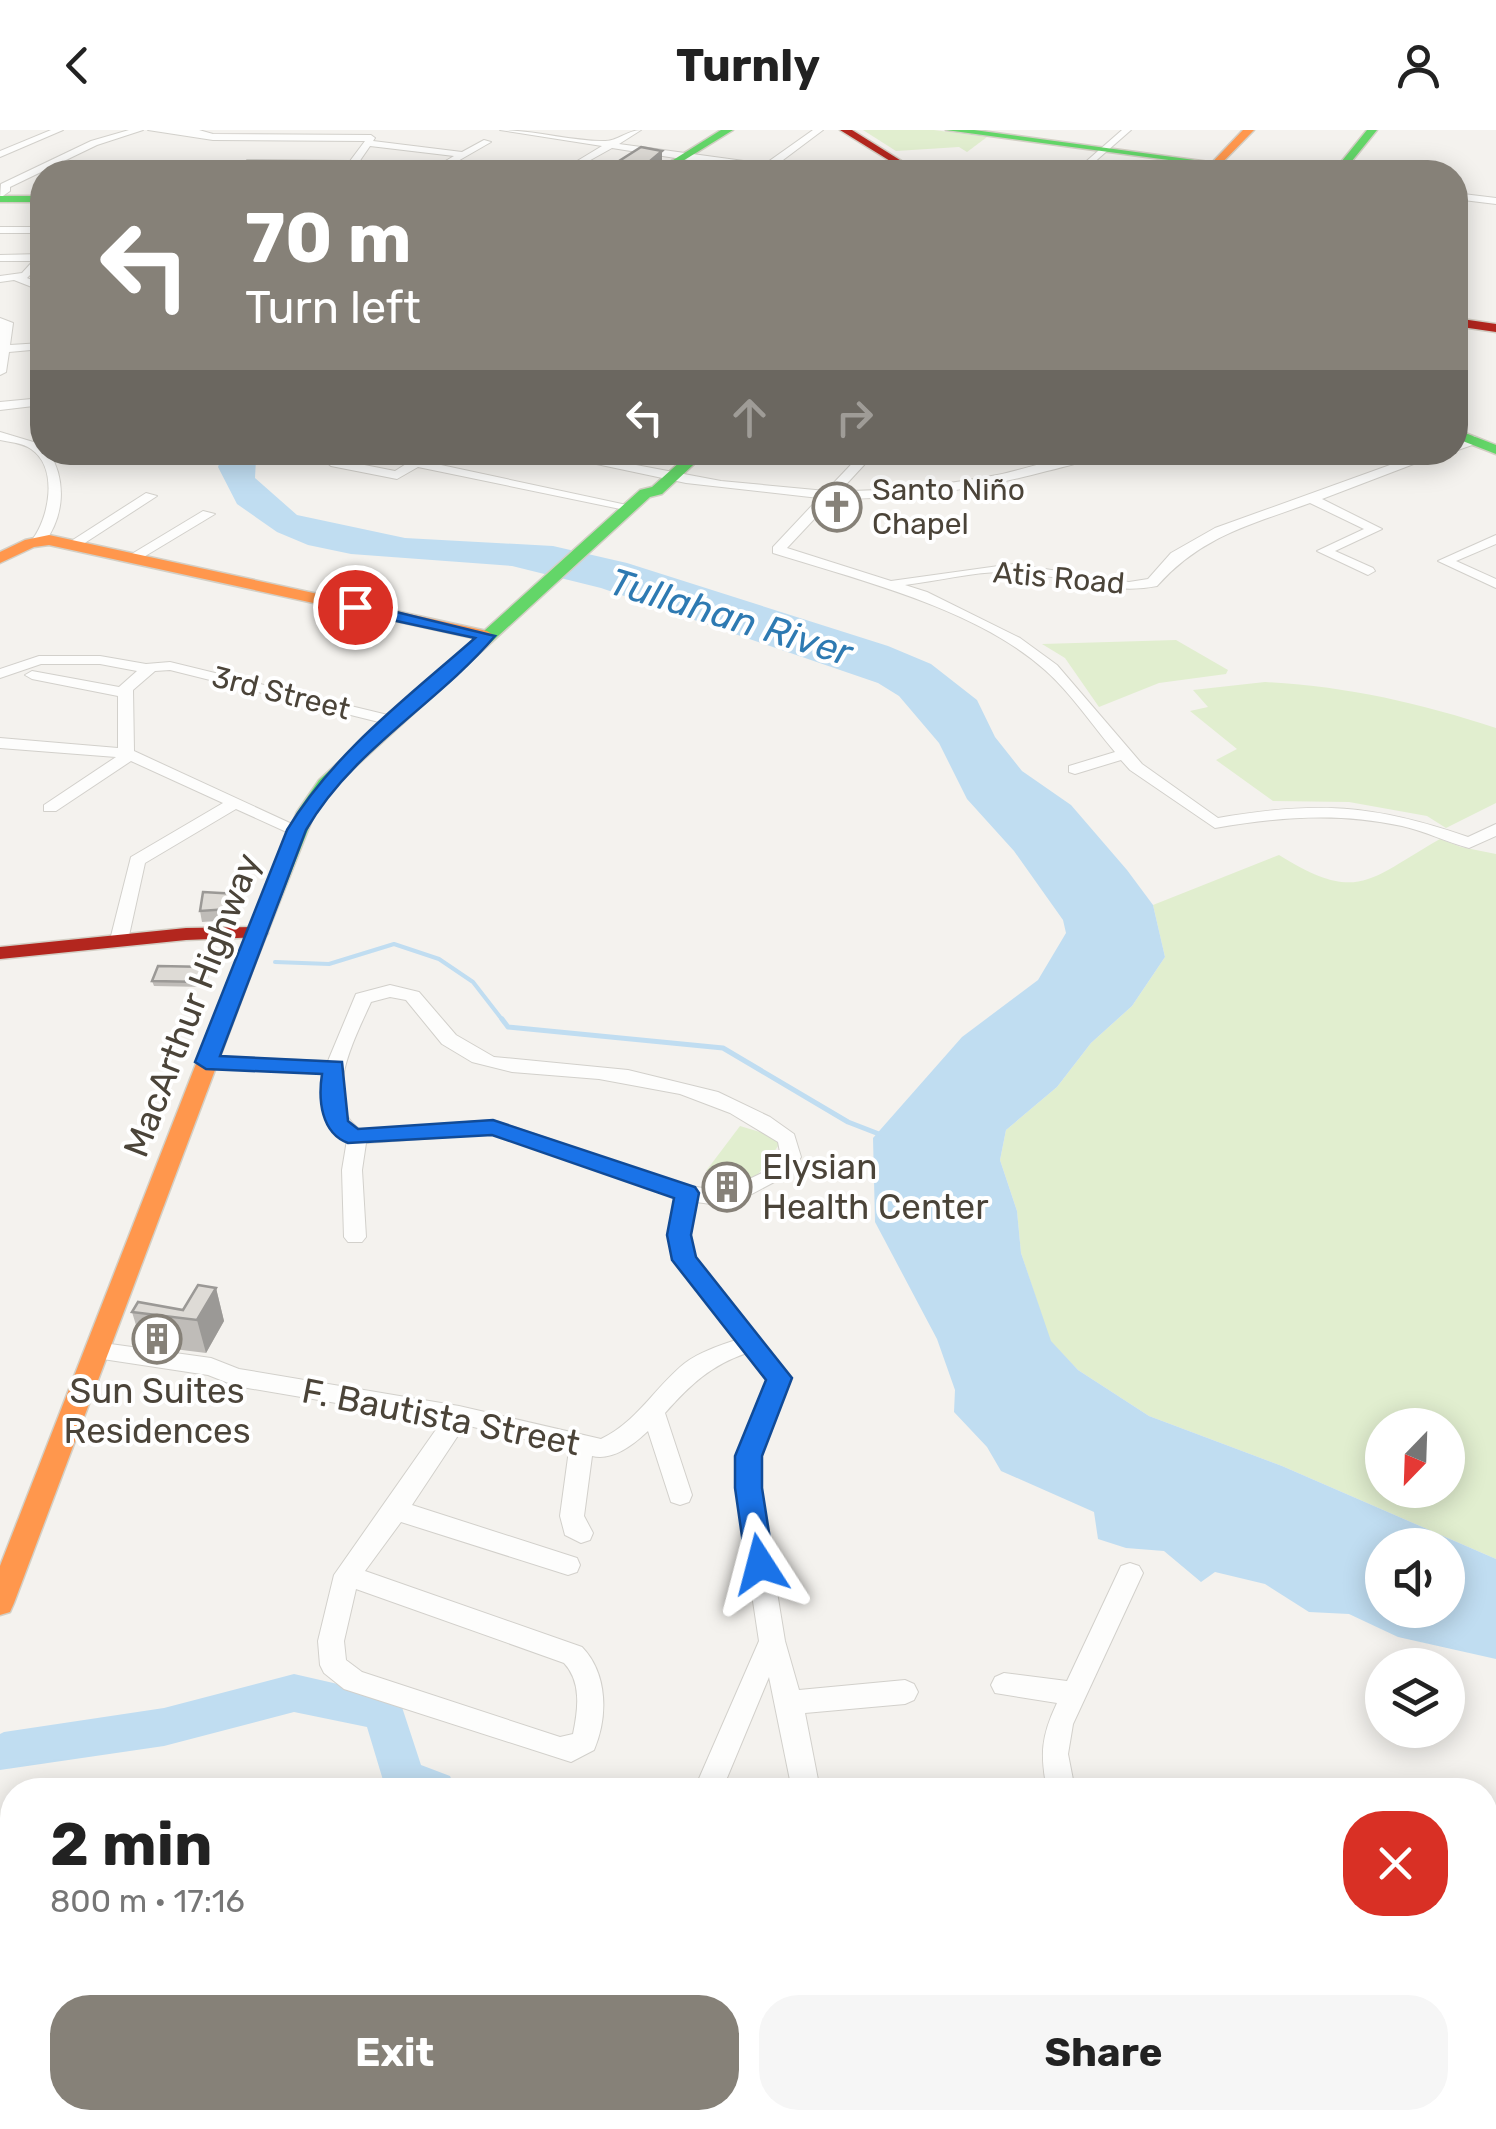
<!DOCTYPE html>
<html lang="en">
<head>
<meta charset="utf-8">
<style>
  :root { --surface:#fff; --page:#f6f6f6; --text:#222; --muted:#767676; --accent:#868178 }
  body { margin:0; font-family:Rubik,sans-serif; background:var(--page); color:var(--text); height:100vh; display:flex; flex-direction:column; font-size:38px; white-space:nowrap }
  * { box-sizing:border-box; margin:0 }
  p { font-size:32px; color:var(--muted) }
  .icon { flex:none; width:55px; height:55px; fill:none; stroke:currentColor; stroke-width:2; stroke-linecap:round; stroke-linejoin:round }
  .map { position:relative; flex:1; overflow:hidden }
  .panel { position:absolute; left:0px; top:1648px; width:1498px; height:352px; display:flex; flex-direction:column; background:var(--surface); border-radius:40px 40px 0 0; box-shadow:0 5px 25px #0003 }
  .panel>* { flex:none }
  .banner { position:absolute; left:30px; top:30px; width:1438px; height:305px; border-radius:40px; box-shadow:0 5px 25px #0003; background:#868178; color:#fff; overflow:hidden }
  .needle { width:65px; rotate:203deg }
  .tools { position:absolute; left:1365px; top:1278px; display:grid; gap:20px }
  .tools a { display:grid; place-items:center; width:100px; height:100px; border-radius:50%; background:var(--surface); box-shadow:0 5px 25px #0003; font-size:50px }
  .pin { position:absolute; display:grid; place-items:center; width:85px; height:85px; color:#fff; margin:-42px; border:5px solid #fff; border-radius:50%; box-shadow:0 2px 10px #0007 }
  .me { position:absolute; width:110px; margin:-55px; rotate:351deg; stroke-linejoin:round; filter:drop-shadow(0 0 8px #0008) }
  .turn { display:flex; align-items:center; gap:35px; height:210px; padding:0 50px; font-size:45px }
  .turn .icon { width:130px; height:130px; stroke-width:2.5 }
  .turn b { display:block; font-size:70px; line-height:85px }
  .lanes { display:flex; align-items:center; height:95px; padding:0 50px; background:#0003; justify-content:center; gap:50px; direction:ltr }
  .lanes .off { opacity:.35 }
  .round { display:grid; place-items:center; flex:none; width:105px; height:105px; border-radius:40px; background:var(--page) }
  .summary { display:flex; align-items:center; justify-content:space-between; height:170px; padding:0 50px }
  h1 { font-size:60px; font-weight:700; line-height:75px }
  .cta { display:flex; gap:20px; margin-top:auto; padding:20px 50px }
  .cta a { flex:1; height:115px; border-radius:40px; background:var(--accent); color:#fff; font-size:40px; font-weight:700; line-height:115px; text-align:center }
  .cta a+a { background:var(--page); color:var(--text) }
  header { display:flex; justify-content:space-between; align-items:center; height:130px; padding:0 50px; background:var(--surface); font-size:45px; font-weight:700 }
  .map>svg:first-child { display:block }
  .green { fill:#e1eecf; fill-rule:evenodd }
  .water { fill:#c0ddf1; fill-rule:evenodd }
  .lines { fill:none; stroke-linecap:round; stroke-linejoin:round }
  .stream-far1 { stroke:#c0ddf1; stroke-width:4 }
  .stream { stroke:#c0ddf1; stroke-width:5 }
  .river { fill:#c0ddf1; fill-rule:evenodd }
  .street-casing { stroke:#d2d0cb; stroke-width:2 }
  .fast-casing { stroke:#d3cfc5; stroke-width:3 }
  .slow-casing { stroke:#d3cfc5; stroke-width:3 }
  .jam-casing { stroke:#d3cfc5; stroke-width:3 }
  .street { fill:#fdfdfc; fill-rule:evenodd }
  .fast { fill:#63d668; fill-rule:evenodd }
  .slow { fill:#ff974d; fill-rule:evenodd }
  .jam { fill:#b3261e; fill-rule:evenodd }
  .wall { fill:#bfbcb8 }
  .shaded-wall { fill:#9b9996 }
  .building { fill:#dedbd6; stroke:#9b9996; stroke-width:2.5 }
  .route { fill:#1a73e8; stroke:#114b97; stroke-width:2.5 }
  .labels { text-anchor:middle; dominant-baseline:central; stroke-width:8; stroke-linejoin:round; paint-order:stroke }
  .far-poi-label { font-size:30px; fill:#4b4439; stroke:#fff; text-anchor:start }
  .far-street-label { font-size:30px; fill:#4b4439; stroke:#fff }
  .street-label { font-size:35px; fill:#4b4439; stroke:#fff }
  .poi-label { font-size:35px; fill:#4b4439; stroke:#fff; text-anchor:start }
  .water-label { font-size:38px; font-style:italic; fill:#2e7ab2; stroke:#fff }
</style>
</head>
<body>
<header><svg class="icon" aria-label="back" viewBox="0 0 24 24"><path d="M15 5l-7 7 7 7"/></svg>Turnly<svg class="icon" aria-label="person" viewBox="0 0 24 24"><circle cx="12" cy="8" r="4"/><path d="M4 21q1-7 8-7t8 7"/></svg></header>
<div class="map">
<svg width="1496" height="1999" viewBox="0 0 1496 1999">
  <rect width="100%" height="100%" fill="#f4f2ee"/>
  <g class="green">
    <path d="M863,0H934L987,7L967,22L959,17L896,21Z"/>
    <path d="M1176,510L1228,540L1226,544L1159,553L1099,577L1065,528L1042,514Z"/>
    <path d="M1265,552C1345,556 1420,573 1496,598V673L1446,698L1427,686L1349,672L1273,671L1216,630L1237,619L1190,581L1208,577L1193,560Z"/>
    <path d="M1440,709L1461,717L1496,724V1429L1282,1336L1149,1286L1078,1240L1050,1211L1021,1123L1017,1081L1000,1030L1006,1000L1057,957L1091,913L1132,876L1165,827L1153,775L1279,725C1358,774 1368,750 1440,709ZM1382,1295H1448V1360H1382Z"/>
    <path d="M740,996L783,1009L750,1056L706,1041Z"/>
  </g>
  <path class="water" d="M218,323H252L256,329L255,348L297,385L405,408L553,416L627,433L888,516L931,534L977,570L995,607L1022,641L1071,675L1127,740L1153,775L1165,827L1132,876L1091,913L1057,957L1006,1000L1000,1030L1017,1081L1021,1123L1051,1211L1078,1240L1149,1286L1282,1336L1496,1429V1529L1398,1507L1349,1484L1309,1482L1265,1454L1215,1442L1201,1452L1164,1421L1126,1418L1098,1409L1094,1382L1001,1341L987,1317L954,1282L955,1260L937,1209L875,1092L873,1008L962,907L1038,850L1066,803L1063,790L1014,721L967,669L939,613L899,566L878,553L601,458L512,436L351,424L308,415L277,402L237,374L218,337L222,326ZM1382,1415H1448V1480H1382Z"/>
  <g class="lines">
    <path class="stream-far1" d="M275,832L329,834L394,814L439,829L473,852L504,892"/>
    <path class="stream" d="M502,889L508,897L723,918L848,992L879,1004"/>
    <g class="river">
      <path d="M294,1544L399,1568L421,1635L450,1646L456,1660H386L367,1597L294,1582L164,1616L0,1640V1604L4,1602L164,1578Z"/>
      <path d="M1408,1988H1458L1460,1999H1410Z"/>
    </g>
    <g class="street-casing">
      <g id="street">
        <path d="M51,0H63L0,27V21Z"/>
        <path d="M129,0H143L97,15L10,57V61L0,68L1,54L91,11Z"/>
        <path d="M148,0H199L213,4L371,5L375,8L373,11L462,22L484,10L491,12L444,39L250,35L247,30L350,31L365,11L213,10ZM370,16L454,26L442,33L359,32Z"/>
        <path d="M500,0C535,0 569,11 604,11C617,12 627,0 641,0L619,14L765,34L813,0H823L775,36L805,42H764L612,18L569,42H559L602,16Z"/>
        <path d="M1122,0H1131L1083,42H1074Z"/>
        <path d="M1455,63L1496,68V74L1455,69Z"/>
        <rect x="0" y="97" width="42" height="6"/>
        <path d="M42,124V133L27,148L42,154V161L14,150L0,152V146L22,143L33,131H0V125Z"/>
        <path d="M0,188L13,193L10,215L42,213V219L9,222L6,242L0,245Z"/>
        <path d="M42,268V275L0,280V272Z"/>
        <path d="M0,302L40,314L42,322H49C67,351 64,387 44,413L32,410C49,388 59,338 31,319C23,313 10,312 0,310Z"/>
        <path d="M1474,306L1480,310L1478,313L1455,321V313Z"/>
        <path d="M314,322H329L339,330L395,341L425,322H440L427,332L636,377L630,381L418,337L397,349L331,336Z"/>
        <path d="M540,322H567L721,351L826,361L863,322H876L840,361C893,361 945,355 997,345C1033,338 1069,322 1105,322C1088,332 1066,336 1047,341C977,360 905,369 833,369L787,418L891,451L1013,434L1129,452L1148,449L1171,423L1215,398L1426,322H1445L1322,369L1382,399L1335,421L1373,438L1375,441L1368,445L1317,421L1364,399L1310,373C1250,395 1201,406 1157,456C1109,466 1063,445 1015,442C980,440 940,451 905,455L927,462L1020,508L1057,535L1142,634L1218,688C1317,671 1372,674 1468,707L1496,694V706L1469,718C1446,712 1425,701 1402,696C1338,682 1279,687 1215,698L1130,640L1121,630L1075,644L1069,642V636L1115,622C1092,595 1071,563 1045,540C977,479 860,450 773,423V417L819,368L686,353Z"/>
        <path d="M146,363L157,366L77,418L65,415Z"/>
        <path d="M203,381L215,384L137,431L125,428Z"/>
        <path d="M1496,405V414L1456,431L1496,449V458L1438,431Z"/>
        <path d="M39,526H100L146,534L170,532L396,587L399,590L391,595L170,540L155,541L133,560L134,621L305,700L303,704H291L236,679L145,733L128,810L119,815L110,810L131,727L223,673L131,631L56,681H44V675L116,627L0,618V608L118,618V566L32,549L25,545L32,541L119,557L137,541L100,534H41L0,548V539Z"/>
        <path d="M390,855L419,862L456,905L494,927L628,940L718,962L770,987L794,1004L801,1027L791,1043L733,1074L726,1076L696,1072L690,1105L694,1127L790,1248L760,1325V1358L785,1511L799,1560L905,1550L914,1554L918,1562L914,1570L905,1574L805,1583L820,1660H792L769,1547L722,1660H694L759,1511L736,1358V1325L767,1249L747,1223C711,1235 690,1255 665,1283L692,1365L689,1372L680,1375L671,1372L648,1301C633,1315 613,1331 592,1326L584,1386L593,1403L590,1410L581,1413L565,1405L560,1386L569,1320L465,1295L412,1375L577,1428L580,1435L577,1442L568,1445L401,1392L365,1441L582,1517C608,1544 608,1587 594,1620L571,1632L344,1559L324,1543L320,1535L318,1511L334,1445L442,1291L236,1256L208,1245L96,1228L88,1226L85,1220L88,1214L96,1212L211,1228L239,1239L459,1276L601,1309C637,1292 655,1257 685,1233C700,1222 718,1216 736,1210L673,1129L668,1105L676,1067L492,1004L366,1013L362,1040L366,1107L362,1112H348L344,1107L342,1040L347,1010C322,994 321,971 325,944L206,938L196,932L206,926L328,931L356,864ZM390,867L406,870L442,914L472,932L512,942L599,949L680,964L730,983L778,1012L781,1027L762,1043L724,1061L689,1056L493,990L361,1000C319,974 356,906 371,872ZM356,1459L564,1533C582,1552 578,1580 573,1604L560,1607L362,1542L346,1530L344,1511Z"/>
        <path d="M1130,1433L1139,1436L1143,1443L1073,1594L1068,1624L1075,1660H1047C1040,1624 1041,1607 1057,1573L995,1563L991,1555L995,1547L1004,1543L1067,1551L1121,1436Z"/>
        <path d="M12,1883V1913L0,1914V1884Z"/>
        <path d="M1177,1988H1214L1219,1999H1182Z"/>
      </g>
    </g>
    <g class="fast-casing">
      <g id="fast">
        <path d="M721,0H733L665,42H654Z"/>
        <path d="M946,0H974L1283,42H1258Z"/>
        <path d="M1367,0H1377L1343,42H1333Z"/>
        <rect x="0" y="66" width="42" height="6"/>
        <path d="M1455,299L1496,315V324L1455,308Z"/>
        <path d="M691,322H707L662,364L650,367L332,658L315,682L255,834L245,840L238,838L235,834L297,682L319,650L640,360L652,357Z"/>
      </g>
    </g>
    <g class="slow-casing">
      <g id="slow">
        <path d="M1243,0H1254L1213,42H1203Z"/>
        <path d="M49,405L487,501L495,506L487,511L49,415L34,417L0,433V422L25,410Z"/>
        <path d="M245,828L255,834L14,1473L10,1482L0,1485V1436L235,834Z"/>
      </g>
    </g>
    <g class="jam-casing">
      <g id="jam">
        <path d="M840,0H852L919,42H908Z"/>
        <path d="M1455,188L1496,194V202L1455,196Z"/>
        <path d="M258,797L268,803L265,807L186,810L0,829V817L186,798Z"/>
      </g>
    </g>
    <use href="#street" class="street"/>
    <use href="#fast" class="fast"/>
    <use href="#slow" class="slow"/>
    <use href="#jam" class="jam"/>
  </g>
  <g class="wall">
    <path d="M239,775L231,790L202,792L200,781Z"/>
    <path d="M209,837L210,843L204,857L154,856L152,851Z"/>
    <path d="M216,1158L224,1191L206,1223L142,1215L132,1182L183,1180Z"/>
  </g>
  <g class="shaded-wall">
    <path d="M662,21V30L648,42H637Z"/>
    <path d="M237,764L239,775L231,790L229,779Z"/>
    <path d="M209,837L210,843L204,857L203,852Z"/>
    <path d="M216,1158L224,1191L206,1223L197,1190Z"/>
  </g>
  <g class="building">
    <path d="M641,17L662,21L637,42H611L613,41L605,40Z"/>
    <path d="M203,762L237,764L229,779L200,781Z"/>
    <path d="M158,836L209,837L203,852L152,851Z"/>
    <path d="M198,1155L216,1158L197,1190L132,1182L138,1172L183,1180Z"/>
  </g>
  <path class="route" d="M355,472L495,506C436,575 353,619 306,700L220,926L342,932L348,991L358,999L493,990L695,1057L699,1063L691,1105L696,1127L792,1248L762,1326V1358L774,1434L770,1443L760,1446L750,1443L746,1434L735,1358V1326L766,1250L672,1130L667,1105L674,1068L492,1005L348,1013C321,1003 318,970 322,944L206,939L195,932L287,700C334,622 408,567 475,508L350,481V474Z"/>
  <defs>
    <g id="church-ring" transform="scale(2.5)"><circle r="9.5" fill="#fff" stroke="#868178" stroke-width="1.5"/><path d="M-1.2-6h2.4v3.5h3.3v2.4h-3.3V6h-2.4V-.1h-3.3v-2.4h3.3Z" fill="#868178"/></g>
    <g id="building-ring" transform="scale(2.5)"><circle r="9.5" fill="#fff" stroke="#868178" stroke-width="1.5"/><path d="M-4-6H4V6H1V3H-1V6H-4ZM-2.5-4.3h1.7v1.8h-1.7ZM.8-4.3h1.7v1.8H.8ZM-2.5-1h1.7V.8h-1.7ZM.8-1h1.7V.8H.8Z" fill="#868178"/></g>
  </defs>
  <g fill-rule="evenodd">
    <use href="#church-ring" x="837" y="377"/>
    <use href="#building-ring" x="727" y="1057"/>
    <use href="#building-ring" x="157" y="1209"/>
  </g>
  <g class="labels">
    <g class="far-poi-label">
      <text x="872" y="360">Santo Niño<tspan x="872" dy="34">Chapel</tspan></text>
    </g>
    <g class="far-street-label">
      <text transform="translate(1059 448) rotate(5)">Atis Road</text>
      <text transform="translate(281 563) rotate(14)">3rd Street</text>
    </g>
    <g class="street-label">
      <text transform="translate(192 875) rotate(-69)">MacArthur Highway</text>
      <text transform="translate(441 1287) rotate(11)">F. Bautista Street</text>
    </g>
    <g class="poi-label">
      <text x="762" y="1037">Elysian<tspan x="762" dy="40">Health Center</tspan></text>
      <text x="157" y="1261" text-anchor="middle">Sun Suites<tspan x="157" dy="40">Residences</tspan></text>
    </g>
    <g class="water-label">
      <text transform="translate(731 487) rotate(17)">Tullahan River</text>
    </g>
  </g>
</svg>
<div class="tools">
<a><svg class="needle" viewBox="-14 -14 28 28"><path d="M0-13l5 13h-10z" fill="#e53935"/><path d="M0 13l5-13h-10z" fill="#767676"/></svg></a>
<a><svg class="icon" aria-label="sound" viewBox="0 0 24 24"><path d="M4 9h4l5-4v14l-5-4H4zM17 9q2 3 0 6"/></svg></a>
<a><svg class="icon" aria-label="layers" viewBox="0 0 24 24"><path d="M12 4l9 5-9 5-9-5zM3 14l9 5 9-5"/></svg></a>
</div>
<div class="pin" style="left:355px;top:477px;background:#d93025"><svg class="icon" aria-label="arrive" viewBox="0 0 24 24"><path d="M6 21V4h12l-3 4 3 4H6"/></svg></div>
<svg class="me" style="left:760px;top:1434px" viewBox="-20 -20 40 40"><path d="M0-17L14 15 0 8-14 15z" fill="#1a73e8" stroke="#fff" stroke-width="4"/></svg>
<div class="banner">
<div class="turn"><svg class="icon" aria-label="left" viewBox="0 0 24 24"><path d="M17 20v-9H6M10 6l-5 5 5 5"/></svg><div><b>70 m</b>Turn left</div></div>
<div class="lanes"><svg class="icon" aria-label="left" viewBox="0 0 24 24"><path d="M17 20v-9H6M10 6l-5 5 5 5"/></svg><svg class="icon off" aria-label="ahead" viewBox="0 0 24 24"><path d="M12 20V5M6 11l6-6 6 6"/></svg><svg class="icon off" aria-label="right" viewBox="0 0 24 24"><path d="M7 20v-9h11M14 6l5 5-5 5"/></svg></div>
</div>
<section class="panel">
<div class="summary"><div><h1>2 min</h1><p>800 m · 17:16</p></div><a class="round" style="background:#d93025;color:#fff"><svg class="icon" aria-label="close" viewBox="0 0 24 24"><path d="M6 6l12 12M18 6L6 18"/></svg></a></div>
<div class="cta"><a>Exit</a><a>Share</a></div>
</section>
</div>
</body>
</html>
